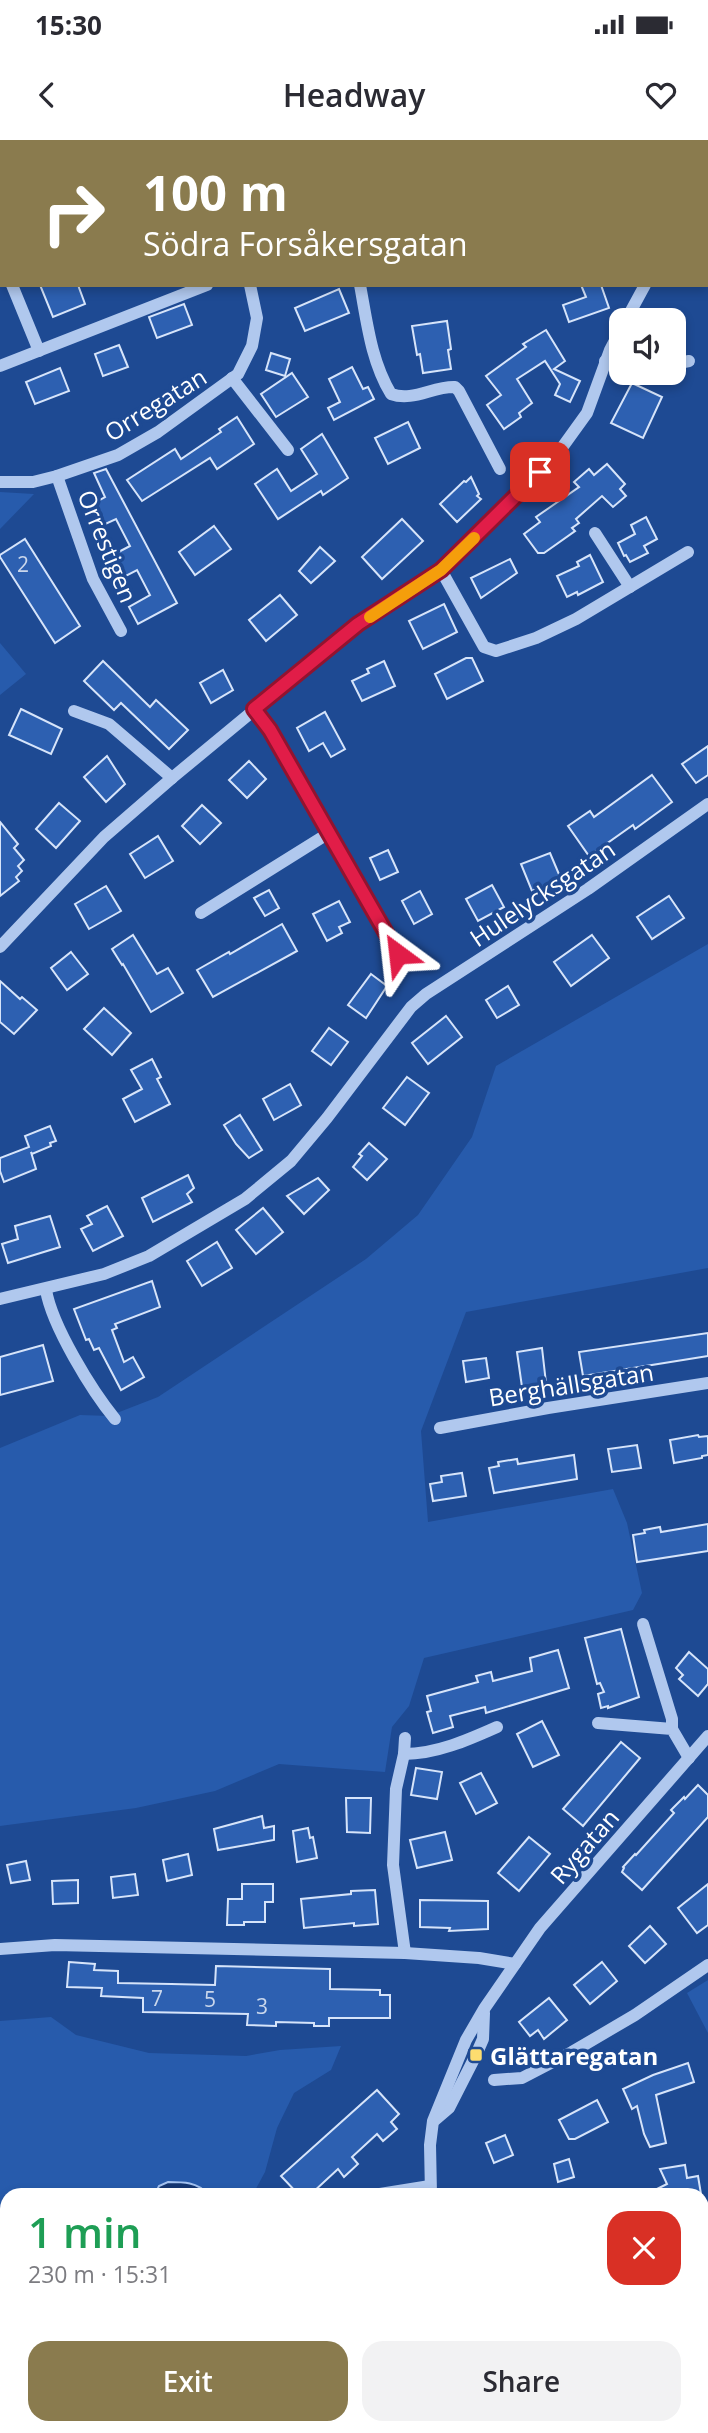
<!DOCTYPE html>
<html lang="en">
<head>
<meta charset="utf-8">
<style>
  :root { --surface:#fff; --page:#f2f2f3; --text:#2b2b33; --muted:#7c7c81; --accent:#8a7b4e }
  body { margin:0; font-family:"Open Sans",sans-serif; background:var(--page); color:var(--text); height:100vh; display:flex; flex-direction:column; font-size:26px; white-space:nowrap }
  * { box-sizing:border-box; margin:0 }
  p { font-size:23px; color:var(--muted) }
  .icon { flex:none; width:38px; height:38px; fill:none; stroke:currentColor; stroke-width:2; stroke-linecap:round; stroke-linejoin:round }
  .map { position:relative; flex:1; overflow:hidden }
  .drawer { position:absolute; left:0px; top:2048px; width:709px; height:247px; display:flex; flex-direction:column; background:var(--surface); border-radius:21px 21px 0 0; box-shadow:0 4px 10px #0003 }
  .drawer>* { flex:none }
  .hud { position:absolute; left:0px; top:0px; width:709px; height:147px; box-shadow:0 4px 10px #0003; background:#8a7b4e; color:#fff; overflow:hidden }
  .tools { position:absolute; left:609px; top:168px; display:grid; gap:14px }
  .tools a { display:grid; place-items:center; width:77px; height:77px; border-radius:14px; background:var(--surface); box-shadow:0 4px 10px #0003; font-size:35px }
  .pin { position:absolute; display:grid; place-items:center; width:60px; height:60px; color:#fff; margin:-30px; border-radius:14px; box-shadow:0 4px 10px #0006 }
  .me { position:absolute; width:77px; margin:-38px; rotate:330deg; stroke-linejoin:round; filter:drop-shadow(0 0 5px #0008) }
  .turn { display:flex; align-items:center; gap:24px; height:147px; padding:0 28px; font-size:32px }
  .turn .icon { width:91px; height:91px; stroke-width:2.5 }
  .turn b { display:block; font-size:49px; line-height:60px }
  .round { display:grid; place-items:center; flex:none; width:74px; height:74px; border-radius:21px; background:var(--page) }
  .headline { display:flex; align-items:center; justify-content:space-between; height:119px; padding:0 28px }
  h1 { font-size:42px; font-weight:600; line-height:52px; color:#1e9e55 }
  .action { display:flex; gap:14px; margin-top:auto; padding:14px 28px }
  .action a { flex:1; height:80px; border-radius:21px; background:var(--accent); color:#fff; font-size:28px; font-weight:600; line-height:80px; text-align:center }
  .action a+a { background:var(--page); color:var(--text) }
  .status { display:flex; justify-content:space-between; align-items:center; height:49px; padding:0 35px; background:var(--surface); direction:ltr }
  .status svg { height:19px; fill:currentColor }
  header { display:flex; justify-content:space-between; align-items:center; height:91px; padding:0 28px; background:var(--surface); font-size:32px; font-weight:600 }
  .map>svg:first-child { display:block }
  .green { fill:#275bac }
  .water { fill:#143672; stroke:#a3c2f0; stroke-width:2 }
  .building { fill:#2d60b1; stroke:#d6e4fa; stroke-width:2 }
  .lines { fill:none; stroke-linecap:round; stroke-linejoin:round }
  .minor { stroke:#b0c8ee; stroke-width:12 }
  .route-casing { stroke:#92132f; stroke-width:18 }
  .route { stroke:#e11d48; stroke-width:12 }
  .slow { stroke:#f59e0b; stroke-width:12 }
  .poi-dot { fill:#fddd6f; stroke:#1e4a93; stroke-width:2.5 }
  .labels { text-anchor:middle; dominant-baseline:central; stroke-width:7; stroke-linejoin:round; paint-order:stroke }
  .number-label { font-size:21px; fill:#cad7ec }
  .street-label { font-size:24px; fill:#fff; stroke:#1e4a93 }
  .poi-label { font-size:24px; font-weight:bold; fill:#fff; stroke:#1e4a93; text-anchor:start }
</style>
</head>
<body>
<div class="status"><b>15:30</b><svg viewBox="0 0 49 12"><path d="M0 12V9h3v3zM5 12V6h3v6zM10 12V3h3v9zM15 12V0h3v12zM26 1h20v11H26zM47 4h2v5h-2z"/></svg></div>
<header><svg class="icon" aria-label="back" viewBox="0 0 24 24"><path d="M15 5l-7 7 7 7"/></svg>Headway<svg class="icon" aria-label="heart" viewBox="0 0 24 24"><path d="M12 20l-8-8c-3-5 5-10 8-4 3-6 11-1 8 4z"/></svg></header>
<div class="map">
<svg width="708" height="2293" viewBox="0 0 708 2293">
  <rect width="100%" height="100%" fill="#1e4a93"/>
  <g class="green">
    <path d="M0,352L34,354L0,389Z"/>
    <path d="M0,503L26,534L0,555Z"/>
    <path d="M708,804V1128L466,1172L421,1291L428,1382L613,1349L627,1383L642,1453L633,1470L424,1518L409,1566L392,1587L385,1632L279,1624L215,1651L136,1668L0,1686V1308L80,1275L109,1276L158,1257L366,1119L418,1075L472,997L496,926Z"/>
    <path d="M708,1840V1893L687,1853Z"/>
    <path d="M51,1877L76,1895L149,1913L246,1916L280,1910L341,1906L331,1930L294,1953L277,1988L265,2032L253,2054H207L205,2050L159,2046L155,2054H7V2287H20L0,2292V1881Z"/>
    <path d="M230,2287H365V2293H224Z"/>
  </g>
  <path class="water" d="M168,2042C183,2042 198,2042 207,2054H155L159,2046Z"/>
  <g class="building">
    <path d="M40,145H78L85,164L53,177Z"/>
    <path d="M581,145H601L609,168L569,182L563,165L586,157Z"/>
    <path d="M339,149L349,173L305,191L295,168Z"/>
    <path d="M184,164L192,185L157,198L149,177Z"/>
    <path d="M447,181L451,209L448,210L451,229L423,233L420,214L417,215L412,186Z"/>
    <path d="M546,190L565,221L554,229L580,241L570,262L555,255L560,244L545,221L517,239L532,263L519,273L521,277L504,289L487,265L501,255L486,236L526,207L523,204Z"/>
    <path d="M119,205L128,227L103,236L95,214Z"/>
    <path d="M271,213L290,219L285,236L266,230Z"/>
    <path d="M352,227L363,249L368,247L374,259L334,280L328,268L340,262L329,239Z"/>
    <path d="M60,228L69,251L35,264L26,242Z"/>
    <path d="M292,233L308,257L276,277L261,254Z"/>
    <path d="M632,243L662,257L643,298L611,283Z"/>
    <path d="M237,277L254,304L217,329L210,318L142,361L127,340L175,309L181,319L221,292L219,289Z"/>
    <path d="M408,282L420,308L388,324L375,298Z"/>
    <path d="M322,294L348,338L323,355L321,351L278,379L255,344L277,329L291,351L317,334L301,309Z"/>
    <path d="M607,324L625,344L620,349L626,356L613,367L602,356L576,379L579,383L572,388L575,391L544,413H538L524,394L540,382L536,377L579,347L574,342L589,329L594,335Z"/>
    <path d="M106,329L177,463L138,484L129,467L150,455L137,430L120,439L109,417L130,406L116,379L101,386L91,365L105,357L94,333Z"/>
    <path d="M471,337L479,354L477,356L481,359L457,382L440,364L464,341L466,342Z"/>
    <path d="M646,377L657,399L644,406L648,413L630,422L626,415L624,416L618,403L635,394L631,385Z"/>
    <path d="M402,379L423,401L382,439L362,417Z"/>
    <path d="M214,386L231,409L195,435L179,412Z"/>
    <path d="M25,399L80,486L55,503L0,417V415Z"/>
    <path d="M320,407L335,421L311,443L299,431Z"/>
    <path d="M590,415L603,442L578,455L577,452L567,457L557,436L579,426L577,422Z"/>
    <path d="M510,419L517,433L481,458L471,438Z"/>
    <path d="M280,455L297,475L266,501L249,480Z"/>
    <path d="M444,464L457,492L423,509L409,481Z"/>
    <path d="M466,518H472L483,541L447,559L435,534Z"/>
    <path d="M103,521L150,567L156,560L188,590L169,609L121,563L114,570L84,541Z"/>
    <path d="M384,521L395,546L362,561L352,541L369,533L367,529Z"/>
    <path d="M223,530L233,550L211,563L200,543Z"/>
    <path d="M21,569L62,589L51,614L9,595Z"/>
    <path d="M325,572L345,609L331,617L323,603L309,611L297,588Z"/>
    <path d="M708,606V635L696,643L682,624Z"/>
    <path d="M107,616L125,644L106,662L84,637Z"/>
    <path d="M249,621L266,639L247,658L229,640Z"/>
    <path d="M652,635L672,662L635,689L633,685L589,716L568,686L590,671L594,677Z"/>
    <path d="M59,663L80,681L56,708L36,689Z"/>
    <path d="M202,665L221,683L200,704L182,686Z"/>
    <path d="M0,682L18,704L14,708L24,720L18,726L22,731L16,737L19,741L0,756Z"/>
    <path d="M158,696L173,721L145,738L130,714Z"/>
    <path d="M388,710L398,732L380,740L370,718Z"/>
    <path d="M550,713L561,739L532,751L521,724Z"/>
    <path d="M492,745L504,767L478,781L466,759Z"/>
    <path d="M106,746L121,771L89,789L75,764Z"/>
    <path d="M269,750L279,768L265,776L254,758Z"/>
    <path d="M420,751L432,774L414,784L402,761Z"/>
    <path d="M669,756L684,778L652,799L637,777Z"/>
    <path d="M339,761L350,782L339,787L342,793L327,801L313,774Z"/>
    <path d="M282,784L297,811L213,857L197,830L229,812L230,814Z"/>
    <path d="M133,795L157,834L168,828L183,853L151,872L123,824L122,825L112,809Z"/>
    <path d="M592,795L609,818L571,846L554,822Z"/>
    <path d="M71,812L88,834L67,850L51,828Z"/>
    <path d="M371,834L387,846L366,878L348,865Z"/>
    <path d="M0,841L20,859L22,857L37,870L14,894L0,882Z"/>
    <path d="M508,846L519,865L497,878L486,860Z"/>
    <path d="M104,868L131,893L112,915L84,889Z"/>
    <path d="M446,876L462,897L428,924L412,903Z"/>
    <path d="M329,888L348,902L331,925L312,911Z"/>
    <path d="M152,919L161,937L157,939L170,964L135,982L123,959L142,949L131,930Z"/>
    <path d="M407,937L429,953L405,985L383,968Z"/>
    <path d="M290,944L301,965L274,980L263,959Z"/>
    <path d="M240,975L262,1010L249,1018L236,1004L224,985Z"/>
    <path d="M50,986L56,1001L50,1003L51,1006L32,1014L31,1012L36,1029L4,1042L0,1031V1018L29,1007L25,996Z"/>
    <path d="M369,1003L387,1019L367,1040L353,1027L362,1016L359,1014Z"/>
    <path d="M188,1035L194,1048L187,1054L192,1062L153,1082L142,1058Z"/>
    <path d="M318,1038L329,1050L304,1074L287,1056Z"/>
    <path d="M107,1066L123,1096L93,1111L81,1089L92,1084L87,1076Z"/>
    <path d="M263,1068L283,1092L256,1114L236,1090Z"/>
    <path d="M50,1076L60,1107L8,1123L2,1104L18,1099L15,1086Z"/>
    <path d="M217,1102L232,1128L202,1146L187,1121Z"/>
    <path d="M152,1141L160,1167L115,1184L117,1188L112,1190L124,1222L133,1217L144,1237L121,1250L99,1208L94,1210L89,1199L86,1200L74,1169Z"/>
    <path d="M708,1193V1216L583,1236L579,1212Z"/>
    <path d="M43,1205L53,1241L0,1255V1217Z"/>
    <path d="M542,1208L546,1243L522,1247L517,1212Z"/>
    <path d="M486,1218L489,1238L466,1242L463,1221Z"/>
    <path d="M698,1295L699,1297L708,1296V1315L702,1316V1318L674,1323L670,1300Z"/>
    <path d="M637,1305L641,1328L612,1332L608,1309Z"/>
    <path d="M574,1315L577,1339L494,1353L489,1328L499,1326L498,1322L517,1319L518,1324Z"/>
    <path d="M462,1333L466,1356L433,1361L430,1344L442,1342L441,1336Z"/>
    <path d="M708,1384V1411L637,1422L633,1395L645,1393L644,1390L660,1387L661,1392Z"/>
    <path d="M621,1489L639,1557L608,1568V1566L601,1568L598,1554L604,1552L600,1543L597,1544L585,1498Z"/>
    <path d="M558,1510L569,1548L486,1573L485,1567L450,1576L453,1587L433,1593L427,1572L431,1571L427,1556L478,1542L476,1536L491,1532L493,1541L532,1531L530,1518Z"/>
    <path d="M689,1512L708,1529V1544L698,1556L679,1539L683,1535L676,1528Z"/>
    <path d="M542,1581L559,1615L533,1627L517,1594Z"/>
    <path d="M621,1602L640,1618L583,1686L563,1669Z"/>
    <path d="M416,1628L442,1632L437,1659L411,1655Z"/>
    <path d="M481,1633L497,1663L476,1674L460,1643Z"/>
    <path d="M698,1645L708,1655V1677L642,1750L622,1732L624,1728L623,1727L635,1714L636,1715L674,1673L671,1670L684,1657L685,1659Z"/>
    <path d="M346,1658H371L370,1693L347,1692Z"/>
    <path d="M262,1676L264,1688L274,1686V1700L218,1710L214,1689Z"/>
    <path d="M308,1688L310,1698L313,1697L317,1718L297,1722L293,1691Z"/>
    <path d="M445,1692L452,1720L417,1728L410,1700Z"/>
    <path d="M529,1697L550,1714L519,1751L498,1733Z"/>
    <path d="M188,1714L192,1735L167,1741L163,1720Z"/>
    <path d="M26,1721L30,1740L11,1743L7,1725Z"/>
    <path d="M135,1734L138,1755L113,1758L111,1737Z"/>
    <path d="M78,1740V1763L53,1764L52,1741Z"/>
    <path d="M242,1744H273V1762H265V1782H244V1785H227L228,1759H242Z"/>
    <path d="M708,1744V1785L697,1793L678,1768Z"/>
    <path d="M375,1750L378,1784L354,1786V1783L304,1788L301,1759L351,1754V1751Z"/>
    <path d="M420,1760L488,1761V1789L449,1791L450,1788L420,1787Z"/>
    <path d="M650,1786L666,1804L645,1823L629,1806Z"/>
    <path d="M69,1822L95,1824L94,1830L118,1831V1843L171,1844L215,1845L216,1826L330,1829V1849L380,1850V1855H390V1878H329V1886H314V1883L276,1882V1886L247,1885L248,1874L143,1872V1858L101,1856L102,1848L67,1847Z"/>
    <path d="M602,1822L617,1841L590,1864L574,1845Z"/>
    <path d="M549,1858L567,1880L544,1899L538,1890L530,1896L519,1882Z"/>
    <path d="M688,1923L694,1942L656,1955L666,2003L650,2007L644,1994L637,1966L632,1969L623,1949L653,1935Z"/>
    <path d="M377,1950L399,1974L391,1982L397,1989L383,2001L377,1994L352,2017L358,2024L344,2037L338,2029L311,2054H298L281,2036Z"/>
    <path d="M597,1960L608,1982L575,1999H569L559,1980Z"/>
    <path d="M505,1995L513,2015L494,2023L486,2003Z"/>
    <path d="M569,2019L574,2037L558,2042L554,2024Z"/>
    <path d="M685,2025L687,2038L698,2036L701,2054H647L667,2044L660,2029Z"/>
  </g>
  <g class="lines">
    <g class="minor">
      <path d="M337,0V2"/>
      <path d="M707,47L708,46"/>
      <path d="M0,118L2,122"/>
      <path d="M12,145L39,211"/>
      <path d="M360,145C367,182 371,221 391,254C413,262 433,246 455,247L459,251L500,329"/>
      <path d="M626,180L645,145"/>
      <path d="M605,221L621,226"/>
      <path d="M674,224L689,221"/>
      <path d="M0,226L207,145"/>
      <path d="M232,238L288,310"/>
      <path d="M57,336L93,439L121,491"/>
      <path d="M0,342H33L57,336L118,315L158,292L238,234L252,206L257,178L250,145"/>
      <path d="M595,393L630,447"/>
      <path d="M441,430L484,507L496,511L536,498L576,479L688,412"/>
      <path d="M254,569L269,590L398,814"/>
      <path d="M74,571L109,584L172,638"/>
      <path d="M201,773L329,693"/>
      <path d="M0,807L104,697L172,638L358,484L441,430L491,381L556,316L587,273L610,210L621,189"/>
      <path d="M46,1150C52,1186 92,1251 115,1279"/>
      <path d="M0,1159L104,1134L149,1116L245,1059L291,1021L327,978L411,867L426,854L588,749L708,664"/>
      <path d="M440,1288L548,1268L708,1243"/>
      <path d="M643,1484L672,1579V1589"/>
      <path d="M598,1583L672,1589L689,1618"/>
      <path d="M405,1598L404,1614L396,1649L393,1725L405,1813"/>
      <path d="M404,1614C436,1614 468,1600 497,1587"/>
      <path d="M0,1809L55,1805L405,1813L479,1818L515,1824"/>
      <path d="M494,1940L522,1938L572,1912L635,1875L708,1825"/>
      <path d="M435,1980L449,1968L476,1915L483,1899L484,1873"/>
      <path d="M380,2054L430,2046"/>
      <path d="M431,2054L430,2005L433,1981L466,1900L484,1869L540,1788L708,1596"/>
      <path d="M702,2082L708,2081"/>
      <path d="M460,2287L461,2293"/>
      <path d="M688,2287L691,2293"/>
      <path d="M48,2293L55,2287"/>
    </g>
  </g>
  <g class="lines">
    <g class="route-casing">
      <path id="route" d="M398,814L270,590L254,569L358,484L441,430L540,332"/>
    </g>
    <use href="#route" class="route"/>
    <path class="slow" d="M370,477L441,430L474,398"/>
  </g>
  <rect class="poi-dot" x="469" y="1908" width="14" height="14" rx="3.5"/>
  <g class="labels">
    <g class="number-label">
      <text x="23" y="424">2</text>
      <text x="157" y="1858">7</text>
      <text x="210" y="1859">5</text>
      <text x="262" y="1866">3</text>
    </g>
    <g class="street-label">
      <text transform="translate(155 264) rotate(-32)">Orregatan</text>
      <text transform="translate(108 406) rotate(68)">Orrestigen</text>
      <text transform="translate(542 753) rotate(-34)">Hulelycksgatan</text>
      <text transform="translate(571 1244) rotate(-9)">Berghällsgatan</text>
      <text transform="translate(584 1706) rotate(-49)">Rygatan</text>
    </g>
    <g class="poi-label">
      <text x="490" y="1915">Glättaregatan</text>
    </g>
  </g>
</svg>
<div class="tools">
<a><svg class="icon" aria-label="sound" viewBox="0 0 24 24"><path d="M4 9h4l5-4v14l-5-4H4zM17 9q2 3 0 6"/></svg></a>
</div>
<div class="pin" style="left:540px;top:332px;background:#d93025"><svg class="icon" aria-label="arrive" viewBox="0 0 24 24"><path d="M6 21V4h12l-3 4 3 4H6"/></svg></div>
<svg class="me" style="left:398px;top:814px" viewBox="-20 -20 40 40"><path d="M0-17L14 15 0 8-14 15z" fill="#e11d48" stroke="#fff" stroke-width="4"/></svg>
<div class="hud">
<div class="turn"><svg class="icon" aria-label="right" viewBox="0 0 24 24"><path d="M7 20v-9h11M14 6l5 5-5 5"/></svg><div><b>100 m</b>Södra Forsåkersgatan</div></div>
</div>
<section class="drawer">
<div class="headline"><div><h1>1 min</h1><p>230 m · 15:31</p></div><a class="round" style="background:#d93025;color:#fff"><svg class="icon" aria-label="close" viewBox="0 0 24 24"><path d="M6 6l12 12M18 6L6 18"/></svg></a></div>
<div class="action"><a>Exit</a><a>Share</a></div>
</section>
</div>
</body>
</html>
